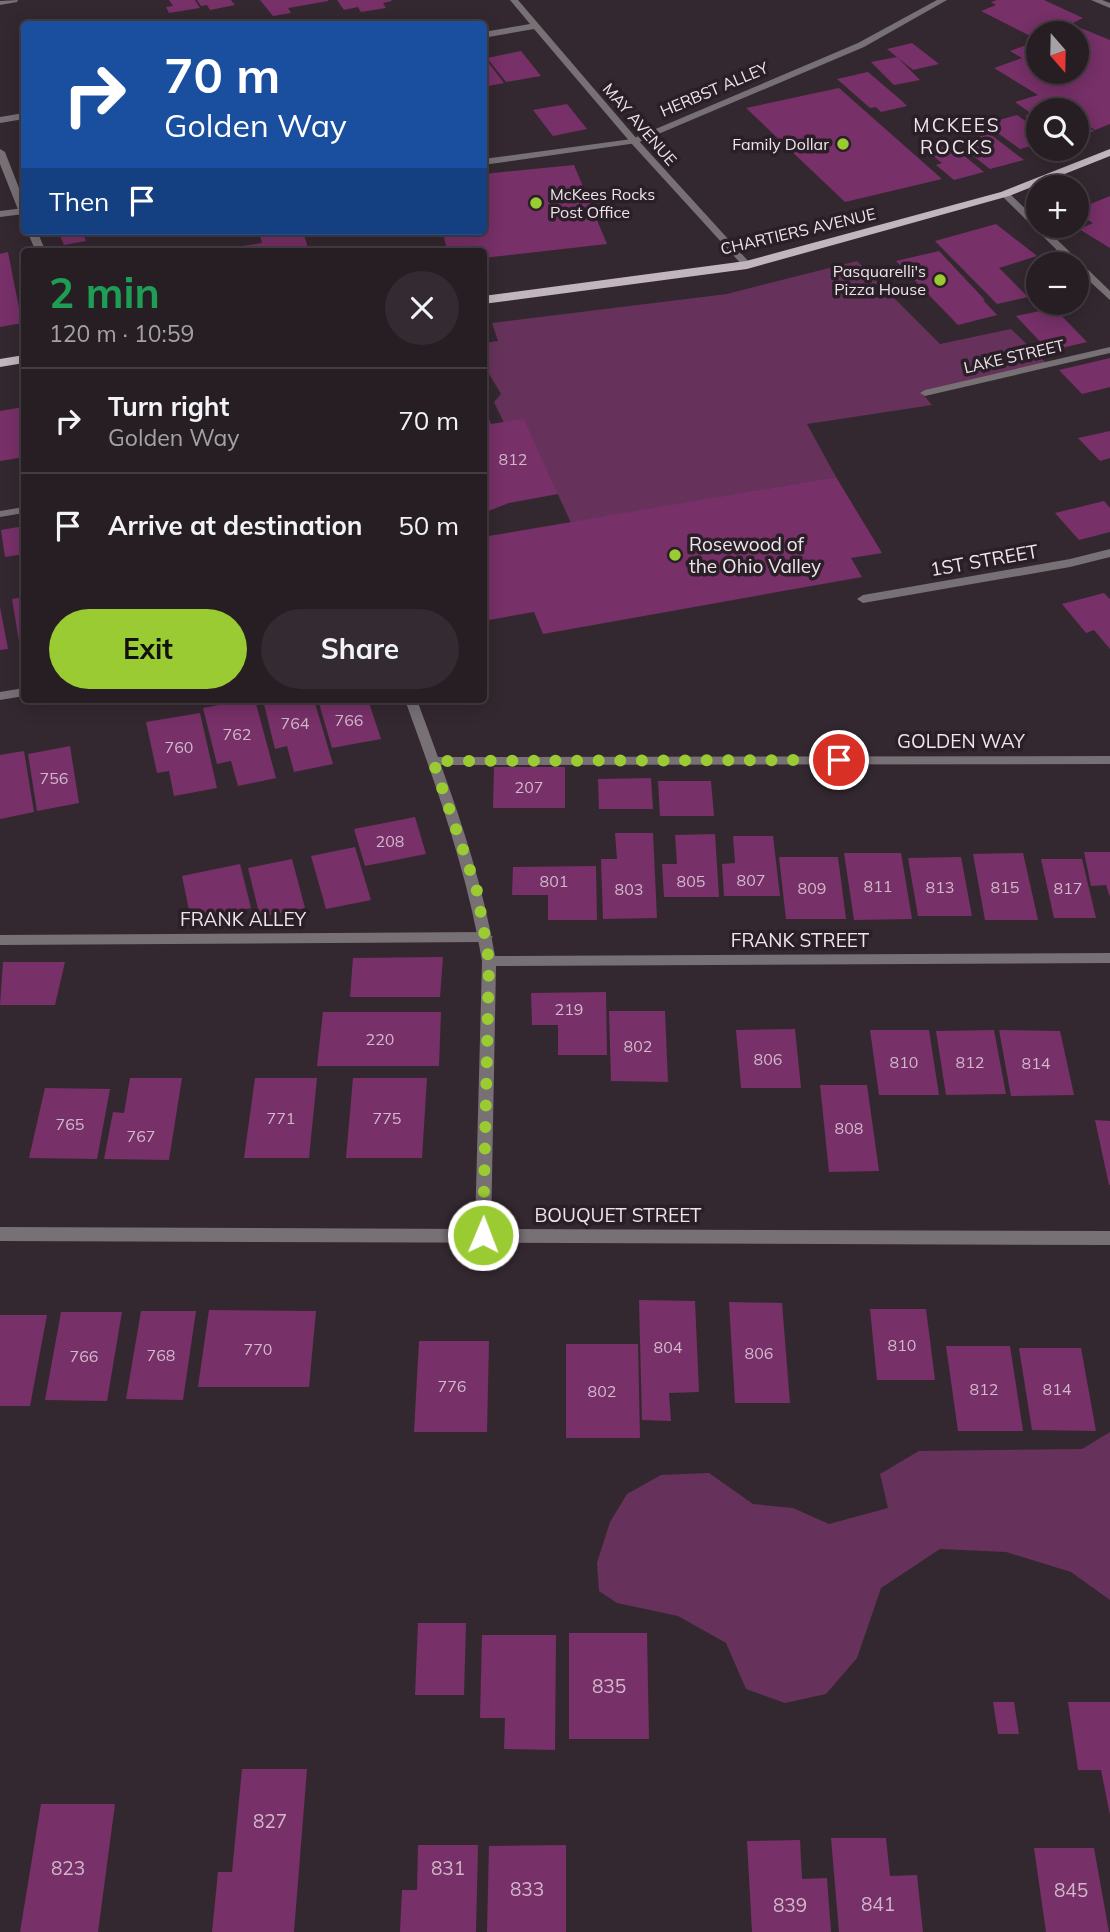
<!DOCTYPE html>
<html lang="en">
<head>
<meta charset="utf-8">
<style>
  :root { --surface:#271e24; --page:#332b31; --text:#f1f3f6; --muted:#a4a2a6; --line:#433c41; --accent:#9bcb33 }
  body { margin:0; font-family:Mulish,sans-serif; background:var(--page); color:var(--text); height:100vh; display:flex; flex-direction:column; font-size:26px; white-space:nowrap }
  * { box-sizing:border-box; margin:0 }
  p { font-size:23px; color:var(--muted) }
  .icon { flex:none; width:38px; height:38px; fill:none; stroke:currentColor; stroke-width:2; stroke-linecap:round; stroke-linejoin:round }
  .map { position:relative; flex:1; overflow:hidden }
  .details { position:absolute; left:21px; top:248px; width:466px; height:455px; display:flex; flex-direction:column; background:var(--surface); border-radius:7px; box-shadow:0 4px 18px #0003,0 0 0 2px var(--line) }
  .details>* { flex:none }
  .banner { position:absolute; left:21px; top:21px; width:466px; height:214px; border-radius:7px; box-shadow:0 4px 18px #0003,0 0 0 2px var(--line); background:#1a4fa0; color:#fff; overflow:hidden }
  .needle { width:46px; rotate:160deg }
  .fabs { position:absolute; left:1026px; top:21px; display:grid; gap:14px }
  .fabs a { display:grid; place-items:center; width:63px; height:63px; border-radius:50%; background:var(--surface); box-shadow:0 4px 18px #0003,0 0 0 2px var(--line); font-size:35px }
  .pin { position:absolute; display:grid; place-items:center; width:60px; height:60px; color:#fff; margin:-30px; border:4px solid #fff; border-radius:50%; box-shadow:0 2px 7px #0007 }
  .me { position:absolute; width:77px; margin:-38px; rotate:1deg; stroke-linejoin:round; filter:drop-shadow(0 0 5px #0008) }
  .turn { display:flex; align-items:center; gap:24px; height:147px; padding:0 28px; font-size:32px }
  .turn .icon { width:91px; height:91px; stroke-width:2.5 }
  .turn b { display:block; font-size:49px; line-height:60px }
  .then { display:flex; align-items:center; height:66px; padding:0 28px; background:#0003; gap:14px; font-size:26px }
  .round { display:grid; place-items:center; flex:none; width:74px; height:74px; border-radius:37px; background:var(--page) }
  .overview { display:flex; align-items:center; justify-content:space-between; height:119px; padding:0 28px }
  h1 { font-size:42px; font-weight:700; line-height:52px; color:#1e9e55 }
  .primary-button { display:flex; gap:14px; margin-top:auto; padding:14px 28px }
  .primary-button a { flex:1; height:80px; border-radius:42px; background:var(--accent); color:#111; font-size:28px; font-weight:700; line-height:80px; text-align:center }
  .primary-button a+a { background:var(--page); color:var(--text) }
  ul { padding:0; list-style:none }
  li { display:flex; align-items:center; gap:21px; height:105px; padding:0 28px; border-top:2px solid var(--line) }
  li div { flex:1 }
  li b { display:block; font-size:26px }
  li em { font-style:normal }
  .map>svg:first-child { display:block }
  .green { fill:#66325b }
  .building { fill:#773068 }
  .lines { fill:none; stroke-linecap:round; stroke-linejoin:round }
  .service { fill:#777075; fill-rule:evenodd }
  .minor { fill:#777075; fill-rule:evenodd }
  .primary { fill:#c2b5be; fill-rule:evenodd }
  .route { stroke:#9bcb33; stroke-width:12; stroke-dasharray:0 21.6 }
  .poi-dot { fill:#9bcb33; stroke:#2a1e27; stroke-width:2.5 }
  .labels { text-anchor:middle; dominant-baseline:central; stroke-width:7; stroke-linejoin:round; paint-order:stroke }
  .far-street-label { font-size:16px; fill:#ede5eb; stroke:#2a1e27 }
  .far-poi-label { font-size:16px; fill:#ede5eb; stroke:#2a1e27; text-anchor:end }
  .number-label { font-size:16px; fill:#d0b8ca }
  .far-quarter-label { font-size:19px; letter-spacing:2px; fill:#ede5eb; stroke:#2a1e27 }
  .poi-label { font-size:19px; fill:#ede5eb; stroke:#2a1e27; text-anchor:start }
  .street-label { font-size:19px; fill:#ede5eb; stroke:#2a1e27 }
  .near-number-label { font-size:19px; fill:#d0b8ca }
</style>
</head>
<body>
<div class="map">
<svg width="1110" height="1932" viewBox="0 0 1110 1932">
  <rect width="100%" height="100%" fill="#342830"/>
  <g class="green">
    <path d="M857,261L940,344L1011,329L1046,363L921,392L932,405L807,424L836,477L571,523L524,420L504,423L494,402L501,394L483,364V343L498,341L492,323L727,294Z"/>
    <path d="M1110,1432V1600L1071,1572L1006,1552L940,1549L881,1588L857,1658L826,1694L785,1703L746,1689L726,1643L678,1616L617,1603L599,1591L597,1563L610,1522L627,1494L661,1475L709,1473L753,1504L793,1508L829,1524L888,1508L880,1474L919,1451L1082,1449Z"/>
  </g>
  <g class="building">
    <path d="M169,0H195L200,8L169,13L166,7L173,6Z"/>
    <path d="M197,0H231L235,5L210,10L207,5L201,6Z"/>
    <path d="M260,0H328V1L288,8L291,13L273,16Z"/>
    <path d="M337,0H391L392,1L383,3L386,8L361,12L358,7L344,10Z"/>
    <path d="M997,0H1044L1083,18L1071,24L1110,40V124L1095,130L1076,118V110H1038V124L1025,116L1032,114L1015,102L1038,95L994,68L1022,58L1010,51L1038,41V72H1076V33H1038V40L981,11L996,5L991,2Z"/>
    <path d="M912,43L939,64L913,70L887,49Z"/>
    <path d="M521,51L541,76L506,82L487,58Z"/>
    <path d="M897,57L920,80L894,85L871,62Z"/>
    <path d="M485,58L504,83L483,87V59Z"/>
    <path d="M868,72L902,101L907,106L881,112L876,107L870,108L837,79Z"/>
    <path d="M839,88L942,179L845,202L746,108Z"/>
    <path d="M567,104L587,129L553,136L533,110Z"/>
    <path d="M1017,115L1038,130V144L1020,149L985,124Z"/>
    <path d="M1076,120L1094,131L1076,137Z"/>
    <path d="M990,134L1024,160L990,169L972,155L981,153L965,140Z"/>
    <path d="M951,145L984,172L954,180L936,165L942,163L927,151Z"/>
    <path d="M574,165L607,244L483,258V252H448L442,231H483V174Z"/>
    <path d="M1110,196V248L1079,229L1093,223L1076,213V210Z"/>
    <path d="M996,224L1037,256L999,268L1028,297L997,304L935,241Z"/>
    <path d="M58,231H82L86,241L64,245Z"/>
    <path d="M259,231H303L309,252H201L262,243Z"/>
    <path d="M939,251L985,300H983L997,315L958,325L896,261Z"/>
    <path d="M8,252L22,323L0,327V254Z"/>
    <path d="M1054,308L1087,342L1049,351L1016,316Z"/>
    <path d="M1110,358V387L1082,394L1059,370Z"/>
    <path d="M483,406L491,424L524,419L558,494L509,503L483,513Z"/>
    <path d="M24,407V457L0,461V411Z"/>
    <path d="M1110,431V458L1100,461L1078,438Z"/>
    <path d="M836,477L882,553L851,558L862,577L543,634L534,612L483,621V537Z"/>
    <path d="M1104,501L1110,508V532L1079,540L1055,513Z"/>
    <path d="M24,526V554L5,557L1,530Z"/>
    <path d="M1104,593L1110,599V649L1094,630L1086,633L1062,604Z"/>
    <path d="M24,597V646L20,647L12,599Z"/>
    <path d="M0,607L8,649L0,650Z"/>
    <path d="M245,700H255L276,778L238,786L231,761L217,764L203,708Z"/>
    <path d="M263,700H314L333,764L294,772L287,746L275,749Z"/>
    <path d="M318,700H368L381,739L332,748Z"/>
    <path d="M200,713L217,788L174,796L169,771L157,773L146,722Z"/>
    <path d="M70,746L79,803L37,811L28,754Z"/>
    <path d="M24,751L34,812L0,819V755Z"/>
    <path d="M494,767H565V808H493Z"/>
    <path d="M651,778L653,809H599L598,779Z"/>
    <path d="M658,781H711L714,816H660Z"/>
    <path d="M415,817L426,854L365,866L354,829Z"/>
    <path d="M615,833H653L657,918L603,919L601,859H617Z"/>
    <path d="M715,834L719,897H664L662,864H677L675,835Z"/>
    <path d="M733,836H773L780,896H724L722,864L735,863Z"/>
    <path d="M355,847L371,900L326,909L311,856Z"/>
    <path d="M1084,852H1110V897L1106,885L1091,886Z"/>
    <path d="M844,853H901L912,919L854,920Z"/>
    <path d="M1023,853L1038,920H985L973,854Z"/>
    <path d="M779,857H838L846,919H786Z"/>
    <path d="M961,857L972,916H918L908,858Z"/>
    <path d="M292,859L305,908L260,917L248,868Z"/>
    <path d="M1041,859H1082L1096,918H1054Z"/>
    <path d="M240,864L251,908L191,920L182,876Z"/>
    <path d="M596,866L597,920H548V895H512L513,867Z"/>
    <path d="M443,957L440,997H350L353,958Z"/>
    <path d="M3,962H65L55,1005H0Z"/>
    <path d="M606,992L607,1055H558V1025H532L531,993Z"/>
    <path d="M609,1011H665L668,1082L611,1081Z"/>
    <path d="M323,1012H441L439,1066H317Z"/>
    <path d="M795,1029L801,1088H741L736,1030Z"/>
    <path d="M870,1030H929L939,1095H879Z"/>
    <path d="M994,1030L1006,1094L946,1095L936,1031Z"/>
    <path d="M999,1030L1060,1031L1074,1095L1011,1096Z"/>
    <path d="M130,1078H182L169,1160L104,1159L113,1112L124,1113Z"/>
    <path d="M255,1078H317L309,1158H244Z"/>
    <path d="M353,1078H427L422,1158H346Z"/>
    <path d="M820,1085H867L879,1171L829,1172Z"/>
    <path d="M45,1088L110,1089L97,1159L29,1158Z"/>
    <path d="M1095,1120L1110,1121V1185H1109Z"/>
    <path d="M639,1300L695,1301L699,1392L669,1393L671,1421L642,1420Z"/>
    <path d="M729,1302L782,1303L790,1403H735Z"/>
    <path d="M870,1309H926L935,1380H877Z"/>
    <path d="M209,1310L316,1311L309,1387H198Z"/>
    <path d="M141,1311H196L183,1400L126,1399Z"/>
    <path d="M61,1312H122L107,1401L45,1400Z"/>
    <path d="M0,1315H47L30,1406H0Z"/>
    <path d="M419,1341H489L487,1432H414Z"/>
    <path d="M566,1344H638L640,1438H566Z"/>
    <path d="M946,1346H1010L1023,1431H958Z"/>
    <path d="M1019,1348H1081L1096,1431L1032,1430Z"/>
    <path d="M418,1623H466L464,1695H415Z"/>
    <path d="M569,1633H647L649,1739H569Z"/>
    <path d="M482,1635H556L555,1750L504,1749L505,1718H480Z"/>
    <path d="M993,1702H1014L1019,1734H998Z"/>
    <path d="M1068,1702H1110V1815L1101,1770H1078Z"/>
    <path d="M242,1769H307L294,1932H212L218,1872H232Z"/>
    <path d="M41,1804H115L98,1932H20Z"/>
    <path d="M831,1838H886L890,1876L917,1875L923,1932H839Z"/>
    <path d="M800,1840L802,1879L827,1878L831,1932H752L747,1841Z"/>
    <path d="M418,1845H478L476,1932H400L402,1890H417Z"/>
    <path d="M566,1845V1932H487L489,1846Z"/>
    <path d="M1034,1848H1094L1109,1932H1046Z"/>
  </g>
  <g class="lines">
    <g class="service">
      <path d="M18,0L17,2L0,5V1Z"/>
      <path d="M937,0H947L864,47L637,143L483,165V159L632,139L858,43Z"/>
      <path d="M24,208V214L0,217V211Z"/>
      <path d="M1110,347V353L925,396L920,393L925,390Z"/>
      <path d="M24,507V513L0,517V511Z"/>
      <path d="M1110,756V764L433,765L427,761L433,757Z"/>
      <path d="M486,932L493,937L486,942L0,945V935Z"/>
    </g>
    <g class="minor">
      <path d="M510,0H518L637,139L750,263V267H744L631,143L534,29L483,38V32L530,24Z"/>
      <path d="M1091,0H1102L1110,3V8Z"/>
      <path d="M24,113V119L0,123V117Z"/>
      <path d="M0,149L5,152L24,201V215L19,212L0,164Z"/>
      <path d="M1002,192H1008L1038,221V226H1043L1110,291V300L1076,269V264H1071L1002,196Z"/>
      <path d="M27,231H37L46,252H36Z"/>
      <path d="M1110,549V557L1070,567L863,603L857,599L863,595L1070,559Z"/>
      <path d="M24,688V696L0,700V692Z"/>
      <path d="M405,700H417C448,784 480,867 495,956L1110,953V963L496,966L491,1229L1110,1231V1245L0,1241V1227L475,1229L482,961C467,870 436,786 405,700Z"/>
    </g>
    <g class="primary">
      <path d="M1110,149V156L1009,196L747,269L483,304V296L746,261L1001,192Z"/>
      <path d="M24,355V363L0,367V359Z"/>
    </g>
  </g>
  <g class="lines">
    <path class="route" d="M483,1235L489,961L477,891L433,761L839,760"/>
  </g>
  <g class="poi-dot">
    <circle cx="843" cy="144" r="7"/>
    <circle cx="536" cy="203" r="7"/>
    <circle cx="940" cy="280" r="7"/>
    <circle cx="675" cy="555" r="7"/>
  </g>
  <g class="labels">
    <g class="far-street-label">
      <text transform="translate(714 89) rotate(-23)">HERBST ALLEY</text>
      <text transform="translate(640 124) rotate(49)">MAY AVENUE</text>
      <text transform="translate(798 231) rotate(-13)">CHARTIERS AVENUE</text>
      <text transform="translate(1014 356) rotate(-13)">LAKE STREET</text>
    </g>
    <g class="far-poi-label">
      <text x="829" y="144">Family Dollar</text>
      <text x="550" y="194" text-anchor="start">McKees Rocks<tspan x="550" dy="18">Post Office</tspan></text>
      <text x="926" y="271">Pasquarelli's<tspan x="926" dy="18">Pizza House</tspan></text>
    </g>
    <g class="number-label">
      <text x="513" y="459">812</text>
      <text x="349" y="720">766</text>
      <text x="295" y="723">764</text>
      <text x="237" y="734">762</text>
      <text x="179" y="747">760</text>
      <text x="54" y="778">756</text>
      <text x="529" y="787">207</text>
      <text x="390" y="841">208</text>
      <text x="751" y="880">807</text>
      <text x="554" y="881">801</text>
      <text x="691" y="881">805</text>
      <text x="878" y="886">811</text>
      <text x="940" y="887">813</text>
      <text x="1005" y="887">815</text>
      <text x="812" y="888">809</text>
      <text x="1068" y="888">817</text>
      <text x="629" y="889">803</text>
      <text x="569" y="1009">219</text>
      <text x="380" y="1039">220</text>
      <text x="638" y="1046">802</text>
      <text x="768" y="1059">806</text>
      <text x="904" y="1062">810</text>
      <text x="970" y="1062">812</text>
      <text x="1036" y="1063">814</text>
      <text x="281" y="1118">771</text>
      <text x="387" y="1118">775</text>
      <text x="70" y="1124">765</text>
      <text x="849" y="1128">808</text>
      <text x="141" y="1136">767</text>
      <text x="902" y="1345">810</text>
      <text x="668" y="1347">804</text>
      <text x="258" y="1349">770</text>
      <text x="759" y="1353">806</text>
      <text x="161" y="1355">768</text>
      <text x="84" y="1356">766</text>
      <text x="452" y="1386">776</text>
      <text x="984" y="1389">812</text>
      <text x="1057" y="1389">814</text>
      <text x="602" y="1391">802</text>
    </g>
    <g class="far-quarter-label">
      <text x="957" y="125">MCKEES<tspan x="957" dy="22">ROCKS</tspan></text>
    </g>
    <g class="poi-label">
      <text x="689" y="544">Rosewood of<tspan x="689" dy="22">the Ohio Valley</tspan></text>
    </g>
    <g class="street-label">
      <text transform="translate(984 560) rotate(-10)">1ST STREET</text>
      <text x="961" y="741">GOLDEN WAY</text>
      <text x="243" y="919">FRANK ALLEY</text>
      <text x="800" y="940">FRANK STREET</text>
      <text x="618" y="1215">BOUQUET STREET</text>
    </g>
    <g class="near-number-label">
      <text x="609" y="1686">835</text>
      <text x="270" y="1821">827</text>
      <text x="68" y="1868">823</text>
      <text x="448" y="1868">831</text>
      <text x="527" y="1889">833</text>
      <text x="1071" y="1890">845</text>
      <text x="878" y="1904">841</text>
      <text x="790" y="1905">839</text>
    </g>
  </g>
</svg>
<div class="fabs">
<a><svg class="needle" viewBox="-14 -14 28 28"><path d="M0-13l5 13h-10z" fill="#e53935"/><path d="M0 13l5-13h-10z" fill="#a4a2a6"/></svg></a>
<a><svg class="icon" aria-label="search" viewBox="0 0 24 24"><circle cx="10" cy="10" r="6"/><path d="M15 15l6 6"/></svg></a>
<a>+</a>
<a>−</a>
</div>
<div class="pin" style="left:839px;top:760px;background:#d93025"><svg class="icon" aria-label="arrive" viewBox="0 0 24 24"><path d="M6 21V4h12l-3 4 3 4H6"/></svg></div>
<svg class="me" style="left:483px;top:1235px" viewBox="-20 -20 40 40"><circle r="17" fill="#9bcb33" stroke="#fff" stroke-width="3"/><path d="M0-11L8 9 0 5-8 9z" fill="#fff"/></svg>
<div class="banner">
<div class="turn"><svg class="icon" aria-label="right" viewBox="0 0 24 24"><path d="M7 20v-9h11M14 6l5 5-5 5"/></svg><div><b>70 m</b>Golden Way</div></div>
<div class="then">Then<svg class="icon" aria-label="arrive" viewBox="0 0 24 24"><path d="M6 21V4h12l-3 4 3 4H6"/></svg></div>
</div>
<section class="details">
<div class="overview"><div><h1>2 min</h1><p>120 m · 10:59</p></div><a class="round"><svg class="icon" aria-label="close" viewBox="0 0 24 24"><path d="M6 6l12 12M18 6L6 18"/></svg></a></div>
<ul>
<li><svg class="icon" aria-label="right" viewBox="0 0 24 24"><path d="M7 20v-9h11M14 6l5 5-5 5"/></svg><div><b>Turn right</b><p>Golden Way</p></div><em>70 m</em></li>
<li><svg class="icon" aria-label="arrive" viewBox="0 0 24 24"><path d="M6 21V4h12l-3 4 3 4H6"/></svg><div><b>Arrive at destination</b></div><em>50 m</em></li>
</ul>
<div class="primary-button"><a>Exit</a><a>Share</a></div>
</section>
</div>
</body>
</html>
